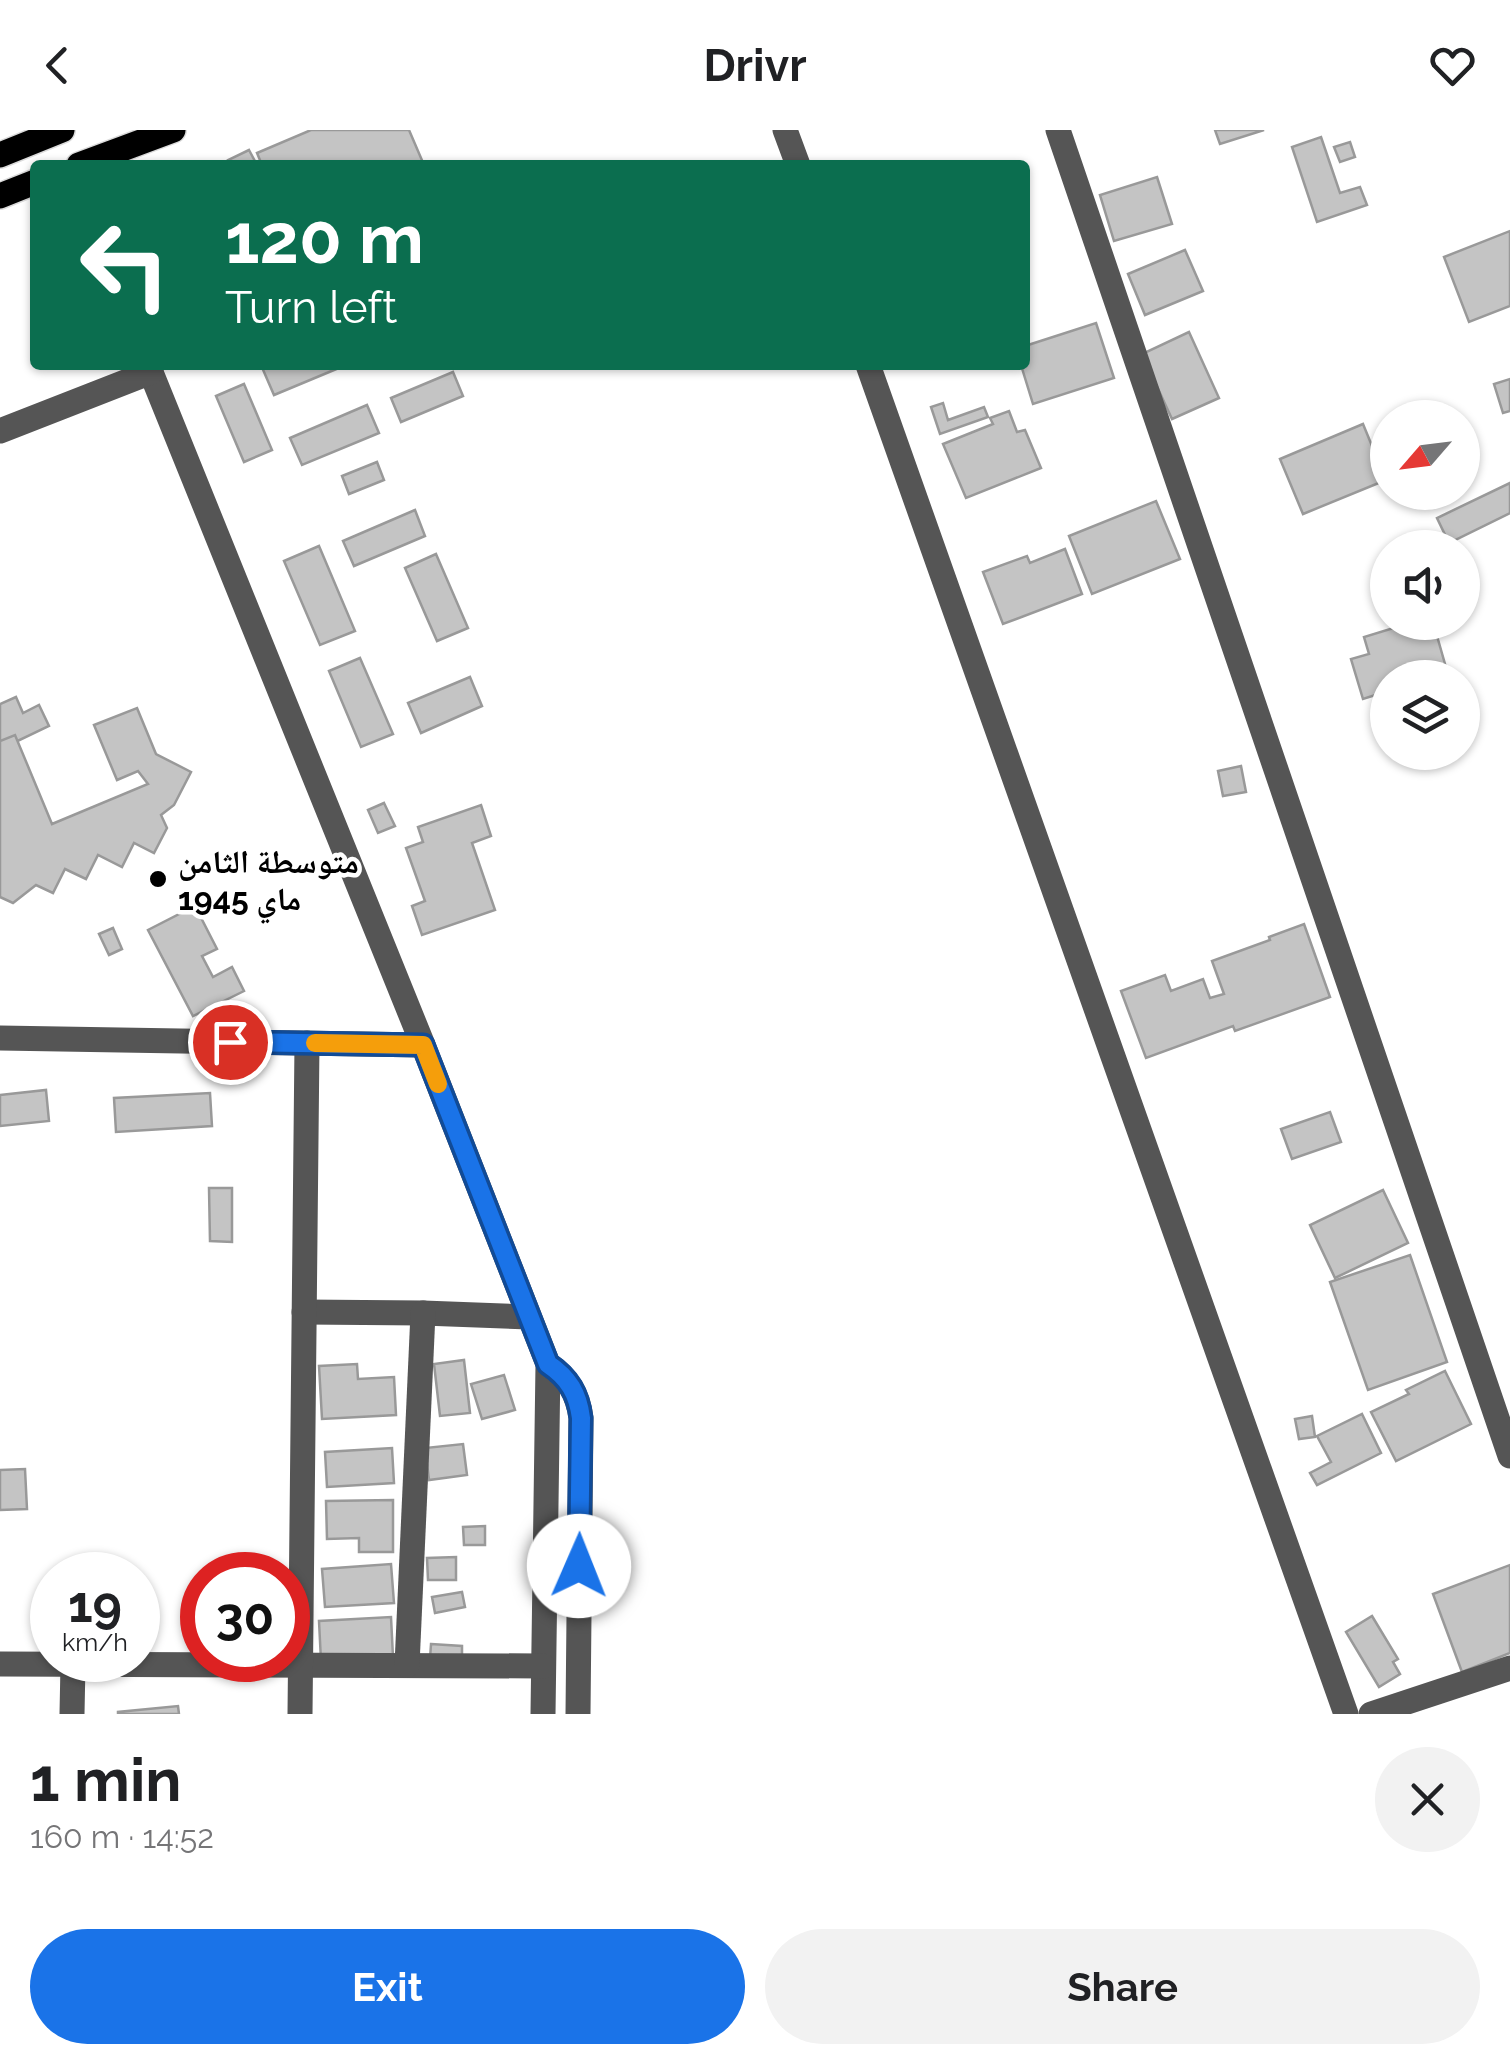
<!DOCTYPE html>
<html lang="en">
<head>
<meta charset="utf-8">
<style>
  :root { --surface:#fff; --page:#f2f2f2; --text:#202124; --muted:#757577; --accent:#1a73e8 }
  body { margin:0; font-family:Raleway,"Noto Naskh Arabic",sans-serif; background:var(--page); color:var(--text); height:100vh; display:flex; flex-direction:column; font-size:38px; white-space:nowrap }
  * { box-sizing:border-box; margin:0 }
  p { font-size:32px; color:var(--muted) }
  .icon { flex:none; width:55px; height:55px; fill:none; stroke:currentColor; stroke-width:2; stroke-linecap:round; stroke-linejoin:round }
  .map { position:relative; height:1584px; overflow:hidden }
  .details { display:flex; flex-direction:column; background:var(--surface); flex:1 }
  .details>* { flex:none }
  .banner { position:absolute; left:30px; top:30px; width:1000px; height:210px; border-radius:10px; box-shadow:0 2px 8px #0004; background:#0b6e4f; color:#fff; overflow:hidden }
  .needle { width:65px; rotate:242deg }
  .fabs { position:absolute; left:1370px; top:270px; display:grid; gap:20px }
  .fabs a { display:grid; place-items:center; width:110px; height:110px; border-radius:50%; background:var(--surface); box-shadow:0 2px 8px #0004; font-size:50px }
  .speed { position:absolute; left:30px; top:1422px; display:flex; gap:20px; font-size:50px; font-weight:700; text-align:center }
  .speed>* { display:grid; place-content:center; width:130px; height:130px; border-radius:50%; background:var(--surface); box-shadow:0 2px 8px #0004; line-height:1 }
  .speed small { font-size:25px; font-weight:400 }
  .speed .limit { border:15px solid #d22; background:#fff; color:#111 }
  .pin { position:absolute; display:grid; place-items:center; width:85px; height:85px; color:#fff; margin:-42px; border:5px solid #fff; border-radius:50%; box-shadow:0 2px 10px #0007 }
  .me { position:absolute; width:110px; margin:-55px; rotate:1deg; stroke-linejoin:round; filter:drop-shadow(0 0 8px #0008) }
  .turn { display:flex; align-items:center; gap:35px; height:210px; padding:0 30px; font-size:45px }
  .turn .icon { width:130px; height:130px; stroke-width:2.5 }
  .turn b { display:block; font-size:70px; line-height:85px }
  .round { display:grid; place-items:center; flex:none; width:105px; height:105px; border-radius:52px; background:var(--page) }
  .summary { display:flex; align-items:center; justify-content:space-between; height:170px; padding:0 30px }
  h1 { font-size:60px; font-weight:700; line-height:75px }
  .action { display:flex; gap:20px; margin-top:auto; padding:20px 30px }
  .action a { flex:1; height:115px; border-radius:60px; background:var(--accent); color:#fff; font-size:40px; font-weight:700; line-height:115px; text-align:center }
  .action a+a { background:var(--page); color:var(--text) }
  header { display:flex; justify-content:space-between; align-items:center; height:130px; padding:0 30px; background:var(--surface); font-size:45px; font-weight:700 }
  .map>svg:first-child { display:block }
  .building { fill:#c4c4c4; stroke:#999; stroke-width:2.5 }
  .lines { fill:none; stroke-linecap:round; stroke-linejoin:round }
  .major-casing { stroke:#dbdbdb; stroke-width:28 }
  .minor { stroke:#555; stroke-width:25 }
  .major { stroke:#000; stroke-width:25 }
  .route-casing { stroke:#114b97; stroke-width:25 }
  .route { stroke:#1a73e8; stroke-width:18 }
  .slow { stroke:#f59e0b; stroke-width:18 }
  .poi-dot { fill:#000; stroke:#fff; stroke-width:4 }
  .labels { text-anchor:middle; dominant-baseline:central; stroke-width:9; stroke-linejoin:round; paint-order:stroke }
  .poi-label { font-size:32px; font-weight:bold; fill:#000; stroke:#fff; text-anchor:start }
</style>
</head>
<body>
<header><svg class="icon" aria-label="back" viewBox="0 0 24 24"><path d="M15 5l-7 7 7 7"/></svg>Drivr<svg class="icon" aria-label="heart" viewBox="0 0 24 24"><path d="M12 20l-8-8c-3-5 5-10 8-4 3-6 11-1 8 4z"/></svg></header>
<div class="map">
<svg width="1510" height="1584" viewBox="0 0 1510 1584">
  <rect width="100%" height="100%" fill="#fff"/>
  <g class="building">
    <path d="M311,0H409L424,35H262L257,23Z"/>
    <path d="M1215,0H1264L1220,14Z"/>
    <path d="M1321,7L1340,63L1360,57L1367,75L1317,92L1292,17Z"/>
    <path d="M1350,12L1355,27L1340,32L1334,17Z"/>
    <path d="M249,20L257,35H230L228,30Z"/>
    <path d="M1157,47L1172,94L1114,111L1100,65Z"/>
    <path d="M1510,101V176L1469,192L1444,127Z"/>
    <path d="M1185,120L1203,161L1145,185L1128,144Z"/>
    <path d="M1096,193L1114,248L1033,274L1021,235H1025V216Z"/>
    <path d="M1189,202L1219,268L1172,289L1142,224Z"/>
    <path d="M261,235H346L274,265Z"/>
    <path d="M453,242L463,266L401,292L391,268Z"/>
    <path d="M1510,249V281L1503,283L1494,254Z"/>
    <path d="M244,254L272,320L244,332L216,266Z"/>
    <path d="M943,273L948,290L984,277L988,287L940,304L931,277Z"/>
    <path d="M367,275L379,303L302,335L290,308Z"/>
    <path d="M1009,281L1017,302L1025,300L1041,338L966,368L943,314L993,294L990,288Z"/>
    <path d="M1363,294L1386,350L1303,384L1280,329Z"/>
    <path d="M377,332L384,350L349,364L342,346Z"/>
    <path d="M1510,353V383L1449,413L1437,388Z"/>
    <path d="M1156,371L1180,429L1092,464L1069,406Z"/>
    <path d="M415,380L425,406L354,436L343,411Z"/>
    <path d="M319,416L355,501L320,515L284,431Z"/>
    <path d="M1065,419L1082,464L1003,494L983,442L1027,426L1030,433Z"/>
    <path d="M436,424L468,498L437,511L405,438Z"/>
    <path d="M1413,492H1433L1449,548H1388V561L1363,569L1351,529L1369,524L1364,507Z"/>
    <path d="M360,528L393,604L361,617L329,541Z"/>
    <path d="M470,547L482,576L421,603L408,573Z"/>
    <path d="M16,567L23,583L39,575L49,596L3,618L0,611V574Z"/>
    <path d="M137,578L156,624L191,642L174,675L161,685L167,698L154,723L134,713L122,737L98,725L86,749L65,739L53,763L36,755L13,773L0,767V611L15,605L52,694L148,654L138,641L117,650L94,595Z"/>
    <path d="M1241,636L1246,662L1223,666L1218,641Z"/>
    <path d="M384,673L395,696L378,703L368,680Z"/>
    <path d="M481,675L491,706L472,713L495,780L422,805L412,776L425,771L406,718L423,712L418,697Z"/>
    <path d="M195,776L217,819L202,826L213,847L232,837L244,861L193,886L148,800Z"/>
    <path d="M1304,794L1330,867L1235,901L1233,896L1146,928L1121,861L1165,845L1171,861L1203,849L1210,868L1224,864L1212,831L1270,810L1269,807Z"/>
    <path d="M113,798L122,819L109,825L99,804Z"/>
    <path d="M46,960L49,991L0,996V965Z"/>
    <path d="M210,963L212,996L116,1002L114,968Z"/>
    <path d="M1330,982L1341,1012L1292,1029L1281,999Z"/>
    <path d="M209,1058H232V1112L210,1111Z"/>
    <path d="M1383,1060L1408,1113L1335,1148L1310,1095Z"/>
    <path d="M1410,1125L1447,1232L1368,1260L1330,1152Z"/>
    <path d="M464,1230L470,1283L440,1286L434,1234Z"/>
    <path d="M357,1234L358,1249L394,1247L396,1285L322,1289L319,1236Z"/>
    <path d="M1445,1241L1471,1294L1396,1331L1371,1282L1409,1264L1406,1260Z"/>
    <path d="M504,1245L515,1280L482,1289L471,1254Z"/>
    <path d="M1362,1284L1381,1323L1317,1355L1310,1343L1331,1332L1317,1306Z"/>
    <path d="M1312,1286L1315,1307L1299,1309L1295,1289Z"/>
    <path d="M463,1314L467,1345L429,1350L425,1318Z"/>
    <path d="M392,1318L394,1353L327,1357L325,1322Z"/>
    <path d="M25,1339L27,1379L0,1380V1340Z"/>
    <path d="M393,1370V1422H359V1408L327,1409L326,1371Z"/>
    <path d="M485,1396V1415H464L463,1397Z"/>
    <path d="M456,1427V1450H428L427,1428Z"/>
    <path d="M391,1434L394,1473L325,1477L322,1439Z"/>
    <path d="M1510,1435V1523L1462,1542L1433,1464Z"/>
    <path d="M462,1462L465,1477L435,1483L432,1467Z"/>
    <path d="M1372,1486L1398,1529L1393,1532L1400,1544L1379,1557L1346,1502Z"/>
    <path d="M391,1487L393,1527L321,1531L319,1491Z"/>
    <path d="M431,1514L462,1516V1531L430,1529Z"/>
    <path d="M178,1576L179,1584H118V1582Z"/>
  </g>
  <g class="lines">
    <g class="major-casing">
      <g id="major">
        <path d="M0,25L62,0"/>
        <path d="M79,35L173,0"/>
        <path d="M0,66L35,52"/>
      </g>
    </g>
    <g class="minor">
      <path d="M785,0L798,35"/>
      <path d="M1058,0L1510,1326"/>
      <path d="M148,235L423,915L548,1234L543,1584"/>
      <path d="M868,235L1346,1584"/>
      <path d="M0,301L151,242"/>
      <path d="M0,908L423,915"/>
      <path d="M304,1182L423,1183L529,1187"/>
      <path d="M548,1234C568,1248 578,1264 581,1288L578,1584"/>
      <path d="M0,1534L543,1536"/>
      <path d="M407,1535L423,1183"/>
      <path d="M72,1584L73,1534"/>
      <path d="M300,1584L307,913"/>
      <path d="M1371,1584L1510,1538"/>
    </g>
    <use href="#major" class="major"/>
  </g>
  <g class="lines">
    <g class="route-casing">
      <path id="route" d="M230,912L423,915L548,1234C569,1248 578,1264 581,1288L579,1436"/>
    </g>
    <use href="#route" class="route"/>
    <path class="slow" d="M315,913L423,915L438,954"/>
  </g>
  <circle class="poi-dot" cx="158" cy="749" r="10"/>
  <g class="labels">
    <g class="poi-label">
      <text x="178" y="731">متوسطة الثامن<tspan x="178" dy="37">ماي 1945</tspan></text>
    </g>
  </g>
</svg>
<div class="fabs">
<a><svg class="needle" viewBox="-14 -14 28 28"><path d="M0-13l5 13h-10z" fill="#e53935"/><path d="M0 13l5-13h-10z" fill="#757577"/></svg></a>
<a><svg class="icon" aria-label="sound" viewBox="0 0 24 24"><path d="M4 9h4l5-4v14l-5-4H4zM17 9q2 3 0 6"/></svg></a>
<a><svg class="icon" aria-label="layers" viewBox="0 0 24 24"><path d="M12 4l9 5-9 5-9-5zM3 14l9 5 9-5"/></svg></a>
</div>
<div class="speed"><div>19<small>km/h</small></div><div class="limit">30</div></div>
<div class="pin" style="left:230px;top:912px;background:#d93025"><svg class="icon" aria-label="arrive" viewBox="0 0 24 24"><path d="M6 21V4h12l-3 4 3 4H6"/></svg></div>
<svg class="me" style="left:579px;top:1436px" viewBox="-20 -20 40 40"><circle r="19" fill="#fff"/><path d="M0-13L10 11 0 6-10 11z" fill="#1a73e8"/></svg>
<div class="banner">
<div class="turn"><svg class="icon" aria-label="left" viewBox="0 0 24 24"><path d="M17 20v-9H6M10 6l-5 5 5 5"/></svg><div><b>120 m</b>Turn left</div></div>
</div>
</div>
<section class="details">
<div class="summary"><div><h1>1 min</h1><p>160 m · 14:52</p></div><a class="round"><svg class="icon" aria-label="close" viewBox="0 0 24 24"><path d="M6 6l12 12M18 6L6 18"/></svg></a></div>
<div class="action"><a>Exit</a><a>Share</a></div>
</section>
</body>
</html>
